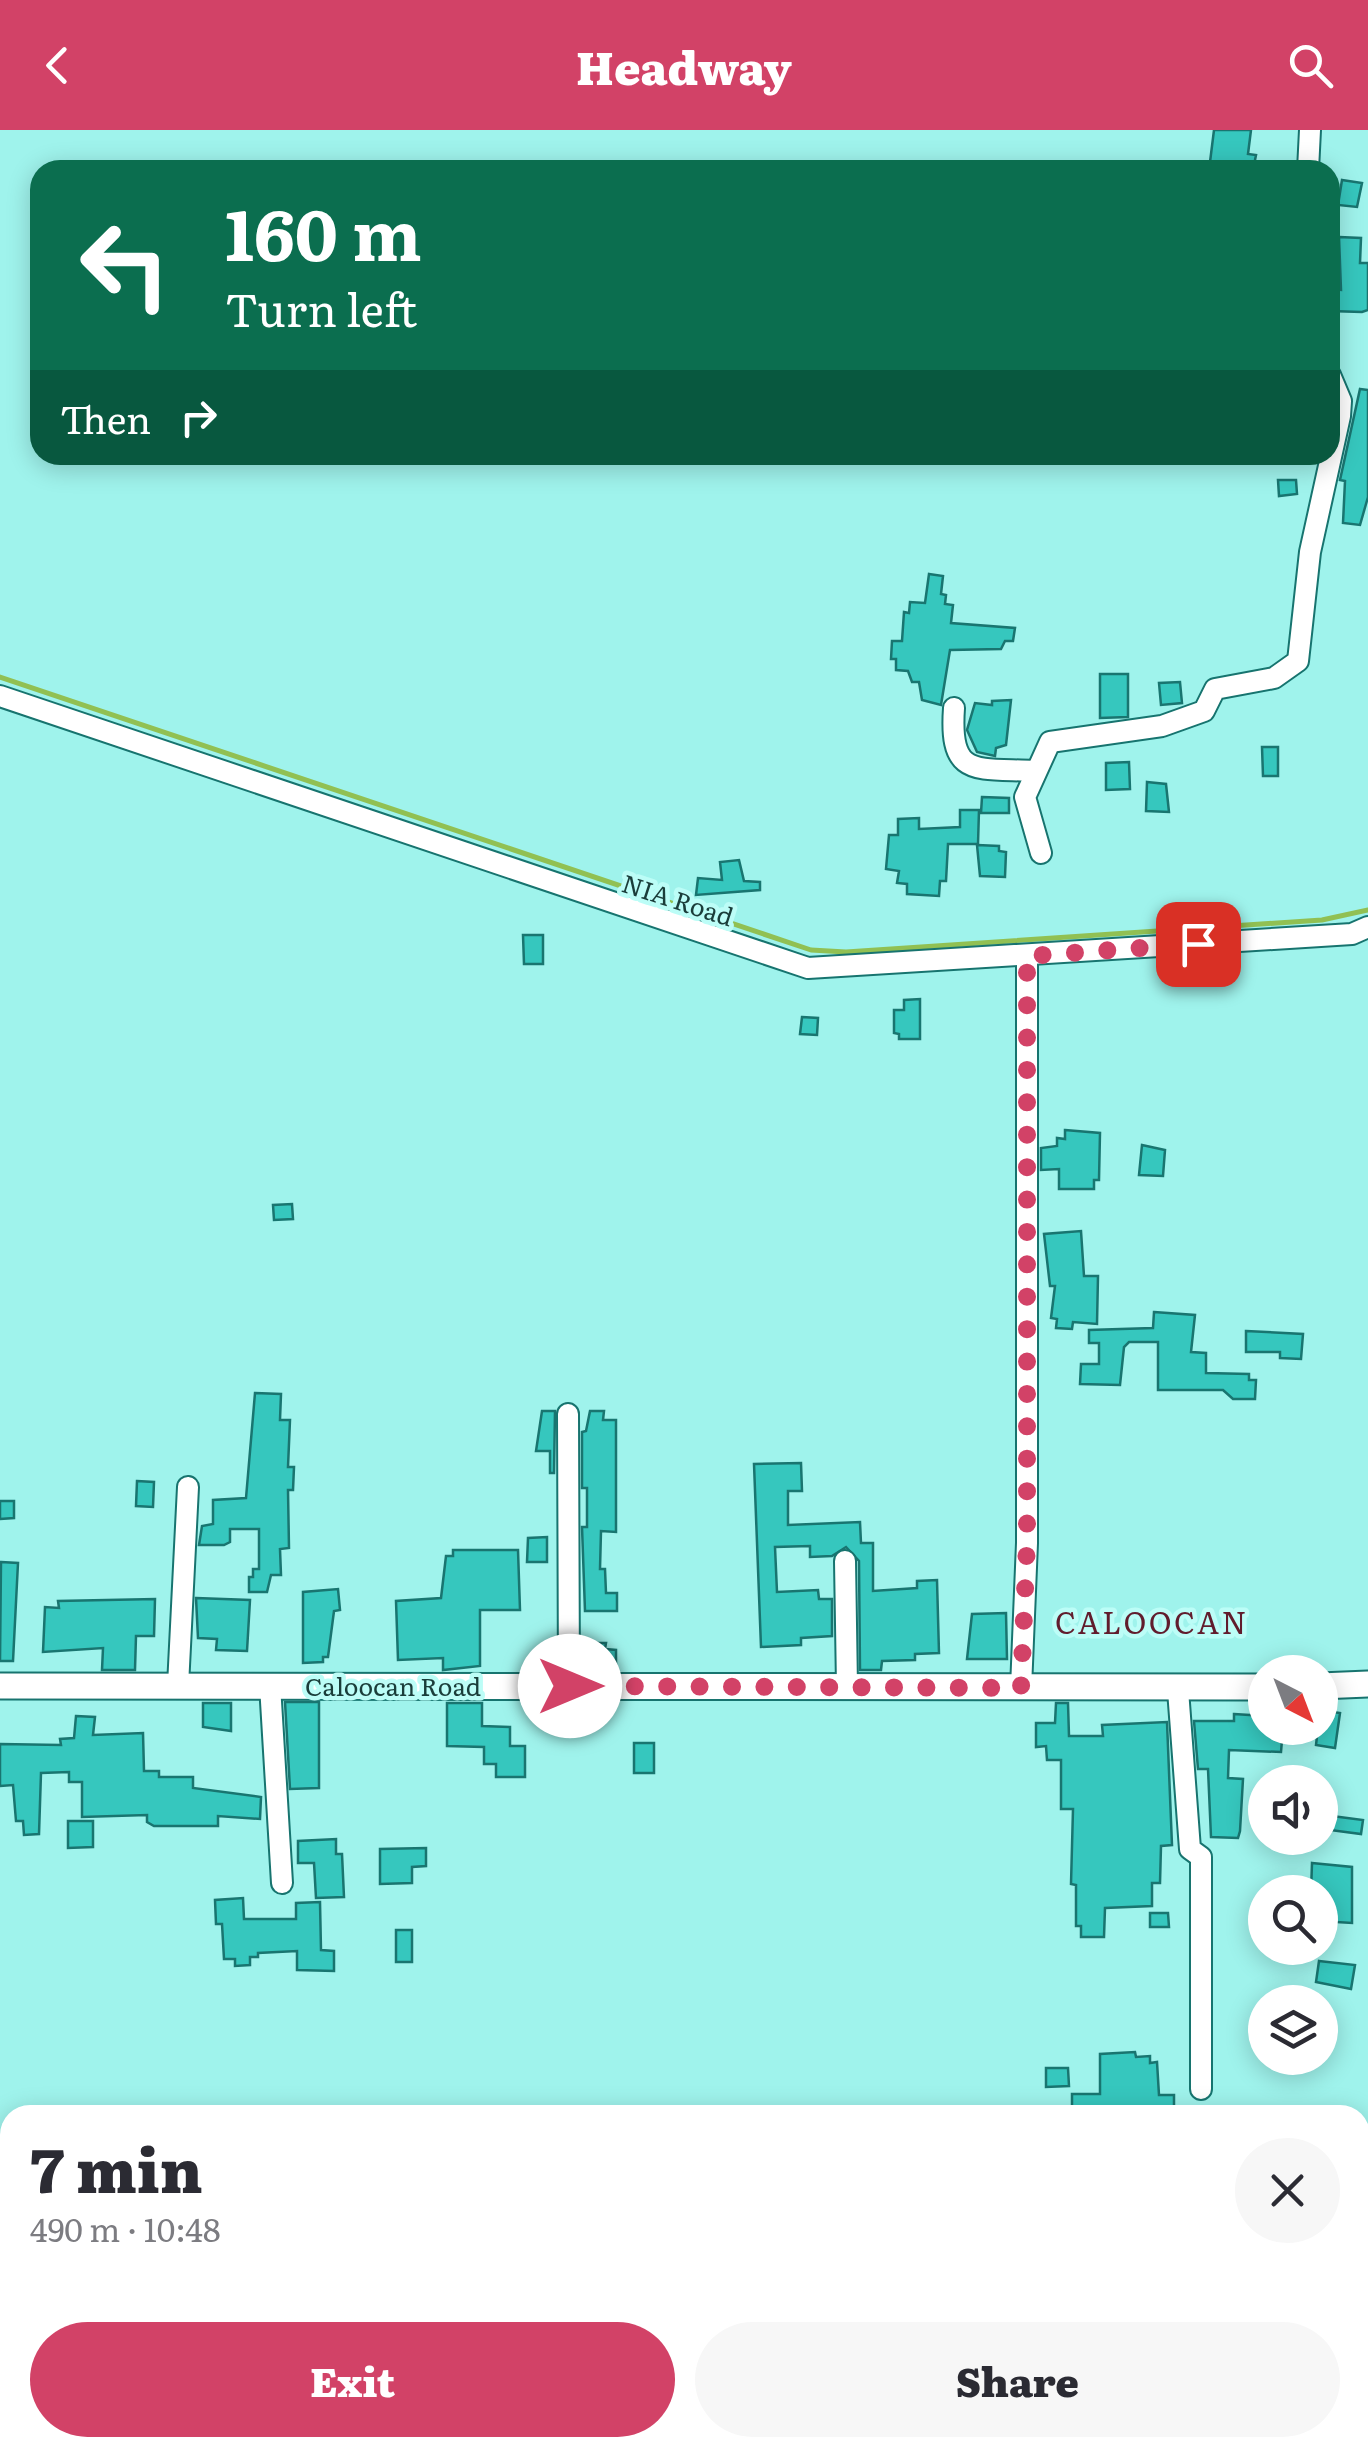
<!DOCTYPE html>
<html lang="en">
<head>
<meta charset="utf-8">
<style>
  :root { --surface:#fff; --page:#f7f7f7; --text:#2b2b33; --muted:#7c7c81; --accent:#d24267 }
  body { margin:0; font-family:Literata,serif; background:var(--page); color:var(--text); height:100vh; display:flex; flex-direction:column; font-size:38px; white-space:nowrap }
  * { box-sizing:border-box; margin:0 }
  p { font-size:32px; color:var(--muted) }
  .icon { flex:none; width:55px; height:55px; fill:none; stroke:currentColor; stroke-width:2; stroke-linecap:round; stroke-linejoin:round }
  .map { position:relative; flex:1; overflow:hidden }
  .sheet { position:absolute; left:0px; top:1975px; width:1370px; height:352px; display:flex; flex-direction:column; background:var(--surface); border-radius:30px 30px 0 0; box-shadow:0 5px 25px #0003 }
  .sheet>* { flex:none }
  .top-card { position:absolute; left:30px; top:30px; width:1310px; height:305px; border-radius:30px; box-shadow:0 5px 25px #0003; background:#0b6e4f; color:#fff; overflow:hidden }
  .needle { width:65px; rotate:138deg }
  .controls { position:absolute; left:1248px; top:1525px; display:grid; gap:20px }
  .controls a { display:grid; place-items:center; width:90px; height:90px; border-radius:50%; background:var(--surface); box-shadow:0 5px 25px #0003; font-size:50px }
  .pin { position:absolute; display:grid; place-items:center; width:85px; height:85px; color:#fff; margin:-42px; border-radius:20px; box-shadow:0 5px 15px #0006 }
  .me { position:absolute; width:110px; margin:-55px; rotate:90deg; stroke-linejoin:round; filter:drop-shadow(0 0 8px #0008) }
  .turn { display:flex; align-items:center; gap:35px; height:210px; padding:0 30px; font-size:45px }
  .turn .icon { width:130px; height:130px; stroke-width:2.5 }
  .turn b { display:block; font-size:70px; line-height:85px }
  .then { display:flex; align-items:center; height:95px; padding:0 30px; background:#0003; gap:20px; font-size:38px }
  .round { display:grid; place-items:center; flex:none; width:105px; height:105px; border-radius:52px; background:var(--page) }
  .summary { display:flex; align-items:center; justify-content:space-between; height:170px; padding:0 30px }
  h1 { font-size:60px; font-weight:800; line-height:75px }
  .cta { display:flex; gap:20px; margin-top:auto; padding:20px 30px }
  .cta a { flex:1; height:115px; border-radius:60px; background:var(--accent); color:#fff; font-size:40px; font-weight:800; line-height:115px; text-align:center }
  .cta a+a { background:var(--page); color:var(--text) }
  header { display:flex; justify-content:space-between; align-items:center; height:130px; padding:0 30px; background:var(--accent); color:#fff; font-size:45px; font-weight:800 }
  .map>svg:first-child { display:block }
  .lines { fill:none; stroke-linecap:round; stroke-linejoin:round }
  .stream { stroke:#91c053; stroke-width:5 }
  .building { fill:#36c7be; stroke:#197570; stroke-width:2.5 }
  .minor-casing { stroke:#17746f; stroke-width:24 }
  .tertiary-casing { stroke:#17746f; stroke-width:29 }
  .minor { stroke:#fff; stroke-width:20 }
  .tertiary { stroke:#fff; stroke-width:25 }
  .route { stroke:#d24267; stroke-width:18; stroke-dasharray:0 32.4 }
  .labels { text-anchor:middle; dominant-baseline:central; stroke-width:9; stroke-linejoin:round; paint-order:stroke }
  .street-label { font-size:25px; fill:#1a3d3a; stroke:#bcfdf7 }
  .quarter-label { font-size:30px; letter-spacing:2.5px; fill:#611c2d; stroke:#bcfdf7 }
</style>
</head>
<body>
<header><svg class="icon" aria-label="back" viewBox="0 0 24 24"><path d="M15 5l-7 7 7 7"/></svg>Headway<svg class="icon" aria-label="search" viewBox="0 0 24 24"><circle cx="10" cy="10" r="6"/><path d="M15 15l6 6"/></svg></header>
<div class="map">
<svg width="1368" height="2327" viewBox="0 0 1368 2327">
  <rect width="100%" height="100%" fill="#9ff3ec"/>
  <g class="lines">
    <path class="stream" d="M0,547L811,820L846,822L1322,790L1368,780"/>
  </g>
  <g class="building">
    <path d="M1214,0H1251L1248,24L1256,25L1253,40L1210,32Z"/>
    <path d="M1342,50L1362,53L1357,77L1338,75Z"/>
    <path d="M1339,107L1361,108L1360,133H1368V180L1362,182L1330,181V159L1341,160Z"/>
    <path d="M1360,259L1368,260V367L1360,395L1343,393L1345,351L1340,350Z"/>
    <path d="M1278,350H1296L1297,364L1279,366Z"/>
    <path d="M929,444L943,446L941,464L946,465L945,474L953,475L951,493L1015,498L1013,511H1005L1001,519L950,520L941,575L922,570L919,552H912L908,541L896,540V529H891L892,511H902L904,482L909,483L910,472L925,473Z"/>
    <path d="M1100,544H1128V587L1100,588Z"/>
    <path d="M1180,552L1182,573L1161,575L1159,553Z"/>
    <path d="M1011,570L1006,615L996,618L995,626L977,622L967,600L975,573L992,575V571Z"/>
    <path d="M1262,617H1278V646H1263Z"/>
    <path d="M1129,632L1130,659L1106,660V633Z"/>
    <path d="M1147,652L1166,654L1169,682L1146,681Z"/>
    <path d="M982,667L1009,668V683H981Z"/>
    <path d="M960,680H979L978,714H948L946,751H940L939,766L907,764V754L897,753L899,741L886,739L889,705H898V689L919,688V699L960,697Z"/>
    <path d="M977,715L999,716V721L1006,722L1005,747L980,746Z"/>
    <path d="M739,730L744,751L760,752V760L696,765L698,748L722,750L720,732Z"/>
    <path d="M523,805H543V834H524Z"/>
    <path d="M920,869V909H899V904L894,903V880H904V870Z"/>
    <path d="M802,887L818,888L817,905L800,904Z"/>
    <path d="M1065,1000L1100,1003L1099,1050H1094V1059H1059V1039L1041,1040V1018L1057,1016V1008L1065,1009Z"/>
    <path d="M1142,1015L1165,1020L1163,1046L1139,1045Z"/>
    <path d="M292,1074L293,1089L274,1090L273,1075Z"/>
    <path d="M1081,1101L1084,1146H1098L1097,1194L1073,1192L1072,1199L1056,1198L1057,1189L1051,1188L1055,1156H1050L1044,1104Z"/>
    <path d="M1154,1182L1195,1185L1191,1222L1206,1223V1243L1249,1244V1250H1256L1255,1269H1233L1223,1260H1158V1212H1129L1124,1217L1120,1255L1080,1254L1081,1234H1099V1213H1089V1200L1153,1198Z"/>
    <path d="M1246,1201L1303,1204L1301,1229L1280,1228V1222H1246Z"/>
    <path d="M255,1263L281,1264L280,1290H290L288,1337H294L293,1360H288L289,1418L280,1419L281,1445H271L267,1462H249V1447H253V1439H259V1399H230V1412L224,1415H199L202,1396L213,1394V1370L246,1368Z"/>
    <path d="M542,1281H555L554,1343H550V1321H536Z"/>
    <path d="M590,1281H604L603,1290H616V1402L601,1401L600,1439H605L606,1463H617V1481H585L582,1397H587V1358H582V1302L586,1301Z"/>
    <path d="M801,1333L802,1361H788V1395L860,1392L861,1413H873V1461L917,1458V1451L937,1450L939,1523L915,1524V1530L882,1531L881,1540H860L859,1431L846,1417L832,1426L810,1427V1416L775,1417L777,1462L818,1460L819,1469H832V1506L801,1508V1515L761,1517L754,1334Z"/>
    <path d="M137,1351L154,1352L153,1377L136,1376Z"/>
    <path d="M0,1371H14V1388L0,1389Z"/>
    <path d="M547,1407V1432H527L528,1408Z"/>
    <path d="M453,1420H518L520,1480H480V1536L443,1540V1528L398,1530L396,1471L441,1468L446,1426H453Z"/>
    <path d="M1,1432L18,1433L13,1531H0Z"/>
    <path d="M338,1459L340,1480L334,1481L328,1527H323V1532L303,1533V1462Z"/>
    <path d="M196,1468L250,1470L247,1521L216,1520L217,1509L198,1508Z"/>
    <path d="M155,1469L154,1506H136L135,1540H102L103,1518L43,1522L45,1477L59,1478L58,1471Z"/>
    <path d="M1006,1483L1007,1529H967L972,1484Z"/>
    <path d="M590,1513H606L605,1519L616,1520V1535L583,1533V1520H590Z"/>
    <path d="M285,1572H319V1658L290,1659Z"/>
    <path d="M203,1573H231V1601L203,1597Z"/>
    <path d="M447,1573H482V1596L510,1597V1616H525V1647H496V1634H484V1617L447,1616Z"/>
    <path d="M1056,1573H1068L1069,1606H1103L1102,1595L1167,1592L1172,1715L1161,1716L1160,1753H1152V1776L1105,1778L1104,1807H1081V1796H1076V1755L1071,1754L1073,1679H1061V1630H1047L1046,1616L1036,1617V1593H1055Z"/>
    <path d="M1320,1580L1340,1583L1335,1618L1316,1615Z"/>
    <path d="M1234,1584L1265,1586V1598H1283L1281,1622L1229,1620L1228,1648L1243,1649L1240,1701L1238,1708L1211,1707L1208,1639H1198L1194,1591H1234Z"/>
    <path d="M76,1586L95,1587L93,1605L143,1603L144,1641H159V1647H193V1658L261,1667L260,1689L218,1686V1696H154L147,1692V1685L82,1687V1652H69V1642L41,1643L39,1704L24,1705L23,1691H16L13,1655L0,1656V1614L61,1615L60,1609L74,1608Z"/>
    <rect x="634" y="1613" width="20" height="30"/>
    <path d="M1332,1686L1363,1690L1361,1704L1330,1700Z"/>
    <path d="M68,1691H93V1717L68,1718Z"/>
    <path d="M336,1709V1724H342L344,1767L316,1768L314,1733H298V1711Z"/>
    <path d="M426,1718V1736L412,1737V1753L380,1754V1719Z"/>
    <path d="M1312,1733L1352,1737V1793L1320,1791V1762H1311Z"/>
    <path d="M243,1768L244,1789H296V1773L320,1772L321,1820L334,1821V1841L297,1840V1821L258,1823V1827H250V1835L235,1836V1829H224L222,1794H216L215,1770Z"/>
    <path d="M1150,1783H1168L1169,1797H1150Z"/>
    <rect x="396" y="1800" width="16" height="32"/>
    <path d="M1319,1831L1355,1835L1351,1859L1316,1852Z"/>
    <path d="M1135,1922L1136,1927L1150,1926V1933L1157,1932L1159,1965H1174V1980L1072,1978V1964H1100V1924Z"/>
    <path d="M1046,1938H1068L1069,1956L1046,1957Z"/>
  </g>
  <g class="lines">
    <g class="minor-casing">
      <g id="minor">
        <path d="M1308,40L1310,0"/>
        <path d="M0,566L808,838L1352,804L1368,797"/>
        <path d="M954,578C949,648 975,638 1034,641"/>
        <path d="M1041,723L1025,667L1050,612L1162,596L1204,581L1215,559L1274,548L1298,531L1310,422L1340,286L1341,271L1330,245"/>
        <path d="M568,1284L569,1556"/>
        <path d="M845,1431L847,1557"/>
        <path d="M270,1555L282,1753"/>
        <path d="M178,1556L188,1357"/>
        <path d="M1021,1558L1027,1413V826"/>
        <path d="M1178,1560L1190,1719L1201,1727V1959"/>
      </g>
    </g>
    <g class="tertiary-casing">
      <g id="tertiary">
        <path d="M0,1556L1265,1557"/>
        <path d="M1320,1556L1368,1554"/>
      </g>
    </g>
    <use href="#minor" class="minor"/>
    <use href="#tertiary" class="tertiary"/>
  </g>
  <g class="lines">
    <path class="route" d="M570,1556L1021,1558L1027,1413V826L1198,814"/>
  </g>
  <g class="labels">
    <g class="street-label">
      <text transform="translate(678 769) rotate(18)">NIA Road</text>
      <text x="393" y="1555">Caloocan Road</text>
    </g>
    <g class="quarter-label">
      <text x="1152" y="1491">CALOOCAN</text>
    </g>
  </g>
</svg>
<div class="controls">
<a><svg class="needle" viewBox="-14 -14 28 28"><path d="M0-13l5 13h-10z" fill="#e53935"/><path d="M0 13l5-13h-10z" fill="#7c7c81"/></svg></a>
<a><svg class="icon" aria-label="sound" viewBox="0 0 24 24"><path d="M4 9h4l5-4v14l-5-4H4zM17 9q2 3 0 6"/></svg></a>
<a><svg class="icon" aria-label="search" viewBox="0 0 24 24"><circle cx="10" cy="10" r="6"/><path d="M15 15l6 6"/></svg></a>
<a><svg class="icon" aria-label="layers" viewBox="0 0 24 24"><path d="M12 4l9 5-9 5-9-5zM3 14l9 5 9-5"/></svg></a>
</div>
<div class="pin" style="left:1198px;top:814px;background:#d93025"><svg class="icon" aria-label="arrive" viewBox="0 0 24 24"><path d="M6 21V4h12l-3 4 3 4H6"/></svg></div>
<svg class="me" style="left:570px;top:1556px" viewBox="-20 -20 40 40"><circle r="19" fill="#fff"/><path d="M0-13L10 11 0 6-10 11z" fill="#d24267"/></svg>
<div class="top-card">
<div class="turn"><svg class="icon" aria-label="left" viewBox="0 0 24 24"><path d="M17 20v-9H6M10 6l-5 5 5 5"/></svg><div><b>160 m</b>Turn left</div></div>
<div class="then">Then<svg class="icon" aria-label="right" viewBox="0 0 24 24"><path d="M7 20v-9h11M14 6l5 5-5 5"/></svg></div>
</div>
<section class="sheet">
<div class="summary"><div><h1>7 min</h1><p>490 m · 10:48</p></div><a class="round"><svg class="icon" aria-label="close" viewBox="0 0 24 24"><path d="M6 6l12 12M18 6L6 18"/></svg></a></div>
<div class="cta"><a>Exit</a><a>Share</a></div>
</section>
</div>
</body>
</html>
